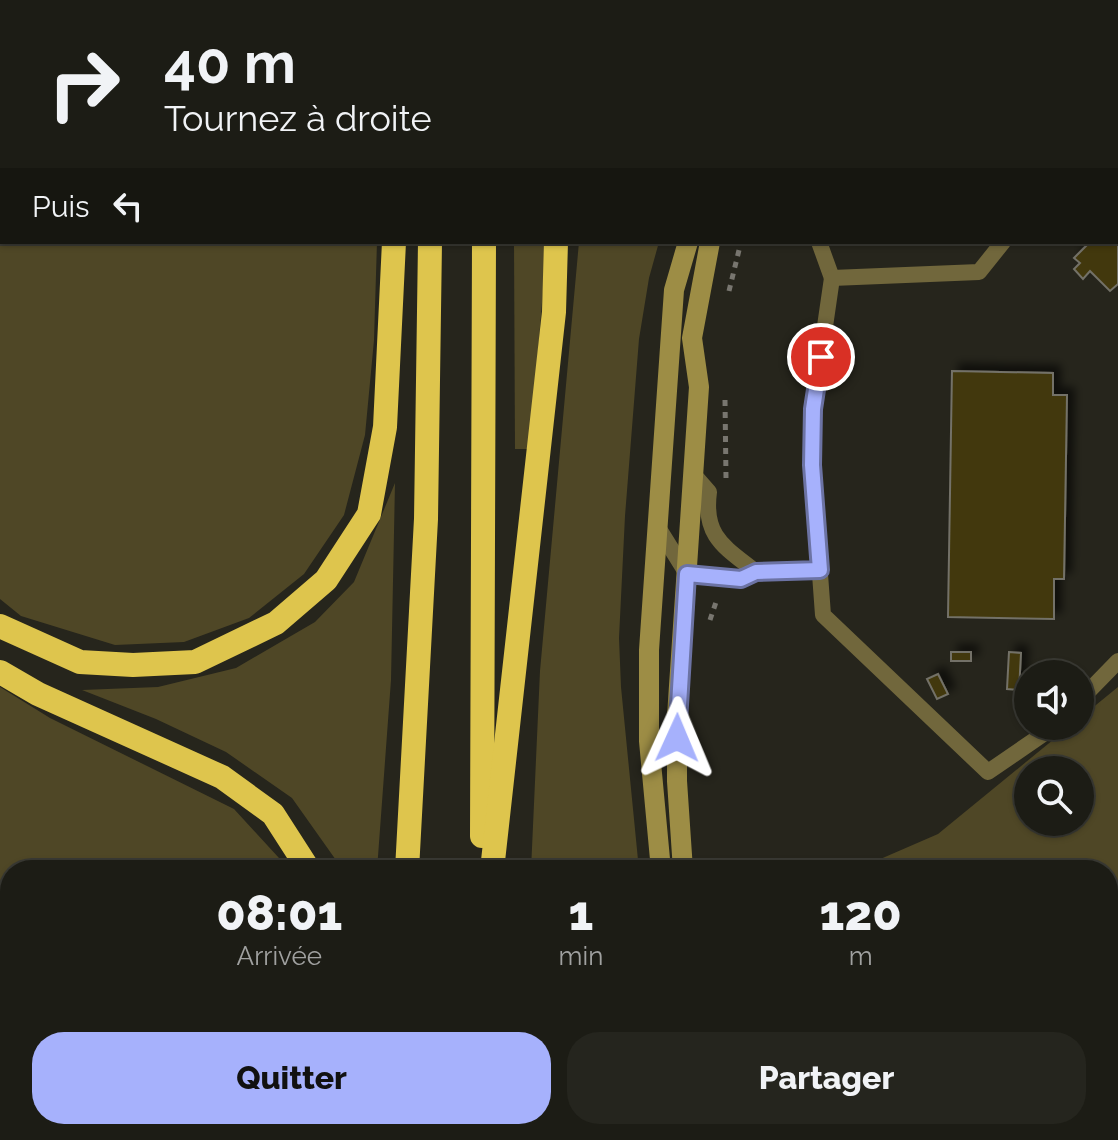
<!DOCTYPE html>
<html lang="fr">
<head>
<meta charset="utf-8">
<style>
  :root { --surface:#1c1c15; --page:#25251e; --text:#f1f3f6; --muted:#a0a1a0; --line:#3a3a34; --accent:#a6b1fc }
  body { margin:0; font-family:Raleway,sans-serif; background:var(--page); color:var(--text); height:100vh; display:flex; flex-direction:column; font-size:30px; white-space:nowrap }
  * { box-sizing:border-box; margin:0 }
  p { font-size:26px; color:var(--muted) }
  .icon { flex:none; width:44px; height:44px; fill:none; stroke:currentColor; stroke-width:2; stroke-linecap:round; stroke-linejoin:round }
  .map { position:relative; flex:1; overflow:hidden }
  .details { position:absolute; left:0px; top:860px; width:1118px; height:280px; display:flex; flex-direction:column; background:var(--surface); border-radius:32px 32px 0 0; box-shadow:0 2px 6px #0004,0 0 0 2px var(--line) }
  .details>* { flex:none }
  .top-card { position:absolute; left:0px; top:0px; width:1118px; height:244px; box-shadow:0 2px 6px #0004,0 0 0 2px var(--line); background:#1c1c15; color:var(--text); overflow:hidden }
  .buttons { position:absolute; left:1014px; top:660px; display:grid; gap:16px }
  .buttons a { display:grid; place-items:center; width:80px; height:80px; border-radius:50%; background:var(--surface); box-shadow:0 2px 6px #0004,0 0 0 2px var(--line); font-size:40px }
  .pin { position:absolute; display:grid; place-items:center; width:68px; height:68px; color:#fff; margin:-34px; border:4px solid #fff; border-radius:50%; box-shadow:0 2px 8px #0007 }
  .me { position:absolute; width:88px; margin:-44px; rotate:1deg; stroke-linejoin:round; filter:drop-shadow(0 0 6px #0008) }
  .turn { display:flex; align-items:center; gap:28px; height:168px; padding:0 32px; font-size:36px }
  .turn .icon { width:104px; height:104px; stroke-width:2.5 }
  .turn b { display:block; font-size:56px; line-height:68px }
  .then { display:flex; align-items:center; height:76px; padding:0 32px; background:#0003; gap:16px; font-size:30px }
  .eta { display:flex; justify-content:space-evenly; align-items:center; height:136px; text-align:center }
  .eta b { font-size:48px; font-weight:800; line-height:56px }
  .primary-button { display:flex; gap:16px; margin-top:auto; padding:16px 32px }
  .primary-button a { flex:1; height:92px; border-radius:32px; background:var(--accent); color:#111; font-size:32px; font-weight:800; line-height:92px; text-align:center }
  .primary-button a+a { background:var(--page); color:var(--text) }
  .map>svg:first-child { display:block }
  .green { fill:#4f4726; fill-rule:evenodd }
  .building { fill:#42380a; stroke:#737167; stroke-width:2; filter:url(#shadow) }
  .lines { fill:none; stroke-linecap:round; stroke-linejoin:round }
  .path { stroke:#78766f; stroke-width:5; stroke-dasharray:6 6; stroke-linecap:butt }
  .lane { stroke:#71673c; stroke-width:16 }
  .secondary { stroke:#9d8d45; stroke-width:20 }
  .primary { stroke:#bfaa4a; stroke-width:20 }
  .highway { stroke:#dec54d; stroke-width:24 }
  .route-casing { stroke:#6c73a4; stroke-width:20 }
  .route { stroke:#a6b1fc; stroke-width:14 }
</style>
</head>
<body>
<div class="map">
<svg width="1118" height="1140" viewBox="0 0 1118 1140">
  <defs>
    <filter id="shadow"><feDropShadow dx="7" dy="-7" stdDeviation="4" flood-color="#0009"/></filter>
  </defs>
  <rect width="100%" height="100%" fill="#26251c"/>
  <g class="green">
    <path d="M0,0H73L2,2V242H377L374,340L365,435L344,515L304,574L249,618L184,642L115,645L21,616L0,599Z"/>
    <path d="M514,242H547L530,449H515Z"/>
    <path d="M579,242H659L649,278L639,339L625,516L619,638L621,687L639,870H531L540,671Z"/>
    <path d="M395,483L391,680L377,870H343L292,798L226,752L156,719L82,690L158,687L236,668L315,622L354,582Z"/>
    <path d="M0,687L50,718L234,809L290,870H10V1130H333V1140H0Z"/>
    <path d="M1118,687V988L1108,999V870H855L938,834L1070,726H1080V718ZM1028,770H1080V822H1028Z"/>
    <path d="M520,1130H711L713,1140H519Z"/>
    <path d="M759,1130H991L982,1140H761Z"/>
  </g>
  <g class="building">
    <path d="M1118,227V284L1110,291L1090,271L1083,279L1074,269L1080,263L1074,258L1087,245L1083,242H1116Z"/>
    <path d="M952,371L1053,373V395H1067L1064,579H1054V619L948,617Z"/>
    <rect x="951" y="652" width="20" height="9"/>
    <path d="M1009,652L1021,653L1019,690L1007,689Z"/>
    <path d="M938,674L948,694L937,699L927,679Z"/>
  </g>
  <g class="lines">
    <g class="path">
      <path d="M339,0L340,2"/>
      <path d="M82,2L84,0"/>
      <path d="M922,2V0"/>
      <path d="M729,291L741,242"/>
      <path d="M725,400L726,478"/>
      <path d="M710,620L717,599"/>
      <path d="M589,1140L590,1130"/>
    </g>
    <g class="lane">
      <path d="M979,2L980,0"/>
      <path d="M1116,121L1118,119"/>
      <path d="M819,242L832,278"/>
      <path d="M1003,242L979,272L832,278L813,409L812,465L823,615L988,772L1055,726"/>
      <path d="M695,476L709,492C703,537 725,547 756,572"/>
      <path d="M659,529L687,574L741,579L756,572L820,570"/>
      <path d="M1080,700L1118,661"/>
    </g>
    <g class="secondary">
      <path d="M661,870L649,741V650L674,290L688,242"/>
      <path d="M683,870L677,781V716L699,387L692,338L710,242"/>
      <path d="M726,1130L729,1140"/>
    </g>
    <g class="primary">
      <path d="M710,0L711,2"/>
      <path d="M887,2V0"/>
    </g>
    <g class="highway">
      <path d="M434,0V2"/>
      <path d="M405,2V0"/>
      <path d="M486,2V0"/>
      <path d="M564,2V0"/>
      <path d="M0,626L80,662L133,665L195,662L276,623L326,580L369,514L385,427L394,242"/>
      <path d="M0,672L38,694L222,777L273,814L309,870"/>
      <path d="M482,836L484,242"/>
      <path d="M407,870L426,519L430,242"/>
      <path d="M492,870L554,312L556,242"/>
      <path d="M1108,1029L1118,1017"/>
      <path d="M1108,1119L1118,1107"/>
      <path d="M369,1130L370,1140"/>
      <path d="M390,1140L391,1130"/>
      <path d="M478,1140L479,1130"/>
      <path d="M1012,1140L1021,1130"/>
      <path d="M1090,1140L1099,1130"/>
    </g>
  </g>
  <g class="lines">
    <g class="route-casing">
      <path id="route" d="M677,738L687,574L741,579L756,572L820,570L812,465L813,409L821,357"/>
    </g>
    <use href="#route" class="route"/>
  </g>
</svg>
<div class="buttons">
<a><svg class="icon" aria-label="sound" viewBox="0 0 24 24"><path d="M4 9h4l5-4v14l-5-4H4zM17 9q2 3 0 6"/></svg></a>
<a><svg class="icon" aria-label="search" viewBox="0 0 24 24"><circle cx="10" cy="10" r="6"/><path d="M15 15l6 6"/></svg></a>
</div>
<div class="pin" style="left:821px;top:357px;background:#d93025"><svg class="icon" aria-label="arrive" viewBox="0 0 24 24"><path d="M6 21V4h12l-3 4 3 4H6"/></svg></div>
<svg class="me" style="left:677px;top:738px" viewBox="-20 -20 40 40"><path d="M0-17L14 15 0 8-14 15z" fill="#a6b1fc" stroke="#fff" stroke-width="4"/></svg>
<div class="top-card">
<div class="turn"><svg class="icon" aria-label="right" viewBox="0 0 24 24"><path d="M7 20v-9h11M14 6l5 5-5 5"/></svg><div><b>40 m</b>Tournez à droite</div></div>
<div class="then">Puis<svg class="icon" aria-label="left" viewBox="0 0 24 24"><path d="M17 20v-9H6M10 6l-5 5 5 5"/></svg></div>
</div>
<section class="details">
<div class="eta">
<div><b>08:01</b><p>Arrivée</p></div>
<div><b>1</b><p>min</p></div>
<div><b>120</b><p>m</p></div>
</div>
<div class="primary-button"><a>Quitter</a><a>Partager</a></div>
</section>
</div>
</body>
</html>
